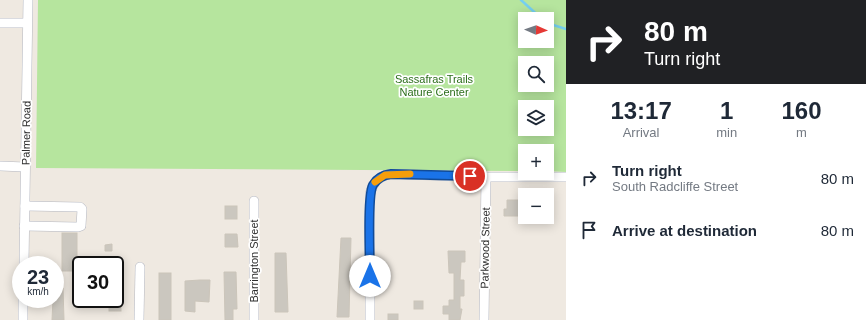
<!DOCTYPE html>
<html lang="en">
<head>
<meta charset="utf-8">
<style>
  :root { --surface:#fff; --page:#f6f6f7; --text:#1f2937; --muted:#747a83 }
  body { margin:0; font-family:Helvetica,sans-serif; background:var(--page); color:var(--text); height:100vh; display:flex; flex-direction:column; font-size:15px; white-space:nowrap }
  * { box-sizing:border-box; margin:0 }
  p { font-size:13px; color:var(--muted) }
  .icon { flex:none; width:22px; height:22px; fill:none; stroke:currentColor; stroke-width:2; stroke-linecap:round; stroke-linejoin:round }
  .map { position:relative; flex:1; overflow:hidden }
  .details { display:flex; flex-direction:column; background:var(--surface); width:300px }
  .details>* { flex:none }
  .guide { background:#202124; color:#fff; overflow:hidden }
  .needle { width:26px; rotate:92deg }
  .tools { position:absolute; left:518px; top:12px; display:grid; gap:8px }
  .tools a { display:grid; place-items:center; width:36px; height:36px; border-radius:0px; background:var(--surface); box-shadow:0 2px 10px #0003; font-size:20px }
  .speed { position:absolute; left:12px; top:256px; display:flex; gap:8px; font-size:20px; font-weight:700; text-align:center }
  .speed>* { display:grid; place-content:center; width:52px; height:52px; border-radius:50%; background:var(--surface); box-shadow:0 2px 10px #0003; line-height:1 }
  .speed small { font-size:10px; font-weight:400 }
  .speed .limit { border:2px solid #111; border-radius:6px; background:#fff; color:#111 }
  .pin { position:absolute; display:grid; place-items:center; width:34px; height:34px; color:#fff; margin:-17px; border:2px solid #fff; border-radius:50%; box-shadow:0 1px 4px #0007 }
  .me { position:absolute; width:44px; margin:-22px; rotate:0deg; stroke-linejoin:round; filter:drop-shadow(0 0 3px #0008) }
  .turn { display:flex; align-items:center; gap:14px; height:84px; padding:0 12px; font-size:18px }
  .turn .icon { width:52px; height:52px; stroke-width:2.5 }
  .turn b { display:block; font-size:28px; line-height:34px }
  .eta { display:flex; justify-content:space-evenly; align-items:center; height:68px; text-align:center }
  .eta b { font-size:24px; font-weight:600; line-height:28px }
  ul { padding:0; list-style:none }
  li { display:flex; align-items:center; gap:12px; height:52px; padding:0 12px }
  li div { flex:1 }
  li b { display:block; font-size:15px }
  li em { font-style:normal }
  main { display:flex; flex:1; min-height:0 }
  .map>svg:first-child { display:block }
  .green { fill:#b6e59e; fill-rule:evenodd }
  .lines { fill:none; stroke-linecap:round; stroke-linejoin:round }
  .stream { stroke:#75cff0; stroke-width:2.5 }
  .building { fill:#cbc7bf; stroke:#cbc5ba }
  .minor-casing { stroke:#b4b7c1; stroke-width:10 }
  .minor { stroke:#fff; stroke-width:9 }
  .route-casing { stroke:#114b97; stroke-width:10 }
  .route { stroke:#1a73e8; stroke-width:7 }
  .slow { stroke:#f59e0b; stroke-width:7 }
  .labels { text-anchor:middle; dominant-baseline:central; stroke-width:3.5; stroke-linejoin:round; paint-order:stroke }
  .park-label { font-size:11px; fill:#2c6e1b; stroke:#fff }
  .street-label { font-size:11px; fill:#2e2e2e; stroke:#fff }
</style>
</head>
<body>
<main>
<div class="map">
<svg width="566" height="320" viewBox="0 0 566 320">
  <rect width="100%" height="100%" fill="#efe9e1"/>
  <path class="green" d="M38,0H566V172L547,171V151H525V171L36,168ZM525,19H547V41H525ZM525,63H547V85H525ZM525,107H547V129H525Z"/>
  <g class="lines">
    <g class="stream">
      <path d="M521,0L542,19"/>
      <path d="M547,23L566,29"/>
    </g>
  </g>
  <g class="building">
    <path d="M507,200H519V216H504V209H507Z"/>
    <rect x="225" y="206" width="12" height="13"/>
    <rect x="62" y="233" width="15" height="38"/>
    <path d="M225,234H237L238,247H225Z"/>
    <path d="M341,238H351L349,317H337Z"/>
    <path d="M112,244V251H105V245Z"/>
    <path d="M448,251H465V262H461L460,280H464V296H460V309H462L460,320H449V314H443V306H449V300H454V273H449Z"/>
    <path d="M275,253H286L288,312H275Z"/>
    <path d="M224,272H236L237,309H233V320H225Z"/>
    <rect x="159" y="273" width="12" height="47"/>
    <path d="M200,280H210L209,302L195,301V312L185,311V281Z"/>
    <path d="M55,288H63L64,320H52L53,299H55Z"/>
    <rect x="109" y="299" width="12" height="12"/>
    <rect x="414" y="301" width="9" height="8"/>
    <rect x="388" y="314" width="10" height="6"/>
  </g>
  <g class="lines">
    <g class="minor-casing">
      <g id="minor">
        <path d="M0,23H27"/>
        <path d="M0,166L25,167"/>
        <path d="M24,226L78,227L81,226L82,209L80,207L25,206"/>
        <path d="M24,265L28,0"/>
        <path d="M23,320V299"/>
        <path d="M139,320L140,267"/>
        <path d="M254,320V201"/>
        <path d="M370,320V194C373,182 379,176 391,174L486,177H566"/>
        <path d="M484,320L486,177"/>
      </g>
    </g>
    <use href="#minor" class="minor"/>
  </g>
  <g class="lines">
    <g class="route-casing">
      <path id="route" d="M370,276C370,261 367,195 373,185C377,178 383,175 391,174L470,176"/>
    </g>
    <use href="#route" class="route"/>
    <path class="slow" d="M375,182L385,175L410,174"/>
  </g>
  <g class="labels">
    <g class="park-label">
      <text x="434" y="79">Sassafras Trails<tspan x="434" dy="13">Nature Center</tspan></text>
    </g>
    <g class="street-label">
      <text transform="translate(26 133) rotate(-89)">Palmer Road</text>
      <text transform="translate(485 248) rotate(-89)">Parkwood Street</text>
      <text transform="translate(254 261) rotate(-90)">Barrington Street</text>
    </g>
  </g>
</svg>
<div class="tools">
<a><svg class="needle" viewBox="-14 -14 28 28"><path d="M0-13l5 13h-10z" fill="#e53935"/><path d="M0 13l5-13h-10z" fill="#747a83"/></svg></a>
<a><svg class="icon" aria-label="search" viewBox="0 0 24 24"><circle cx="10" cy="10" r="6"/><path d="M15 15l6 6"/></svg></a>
<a><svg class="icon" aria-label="layers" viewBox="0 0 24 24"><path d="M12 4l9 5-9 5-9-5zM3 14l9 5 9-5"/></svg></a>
<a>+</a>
<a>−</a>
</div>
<div class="speed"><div>23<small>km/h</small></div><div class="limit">30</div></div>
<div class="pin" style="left:470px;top:176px;background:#d93025"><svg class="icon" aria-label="arrive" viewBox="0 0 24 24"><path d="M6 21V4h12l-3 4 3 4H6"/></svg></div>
<svg class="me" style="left:370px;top:276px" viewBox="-20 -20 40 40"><circle r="19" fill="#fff"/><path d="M0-13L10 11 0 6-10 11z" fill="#1a73e8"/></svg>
</div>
<section class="details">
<div class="guide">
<div class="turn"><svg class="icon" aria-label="right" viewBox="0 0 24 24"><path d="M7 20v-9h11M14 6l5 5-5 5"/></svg><div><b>80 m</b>Turn right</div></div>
</div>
<div class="eta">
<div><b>13:17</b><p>Arrival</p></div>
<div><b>1</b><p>min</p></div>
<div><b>160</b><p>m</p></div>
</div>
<ul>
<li><svg class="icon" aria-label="right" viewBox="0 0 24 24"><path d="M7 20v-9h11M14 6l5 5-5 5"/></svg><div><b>Turn right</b><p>South Radcliffe Street</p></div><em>80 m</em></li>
<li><svg class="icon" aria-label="arrive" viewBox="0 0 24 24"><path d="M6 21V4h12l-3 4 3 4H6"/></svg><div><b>Arrive at destination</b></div><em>80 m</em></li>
</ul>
</section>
</main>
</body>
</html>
